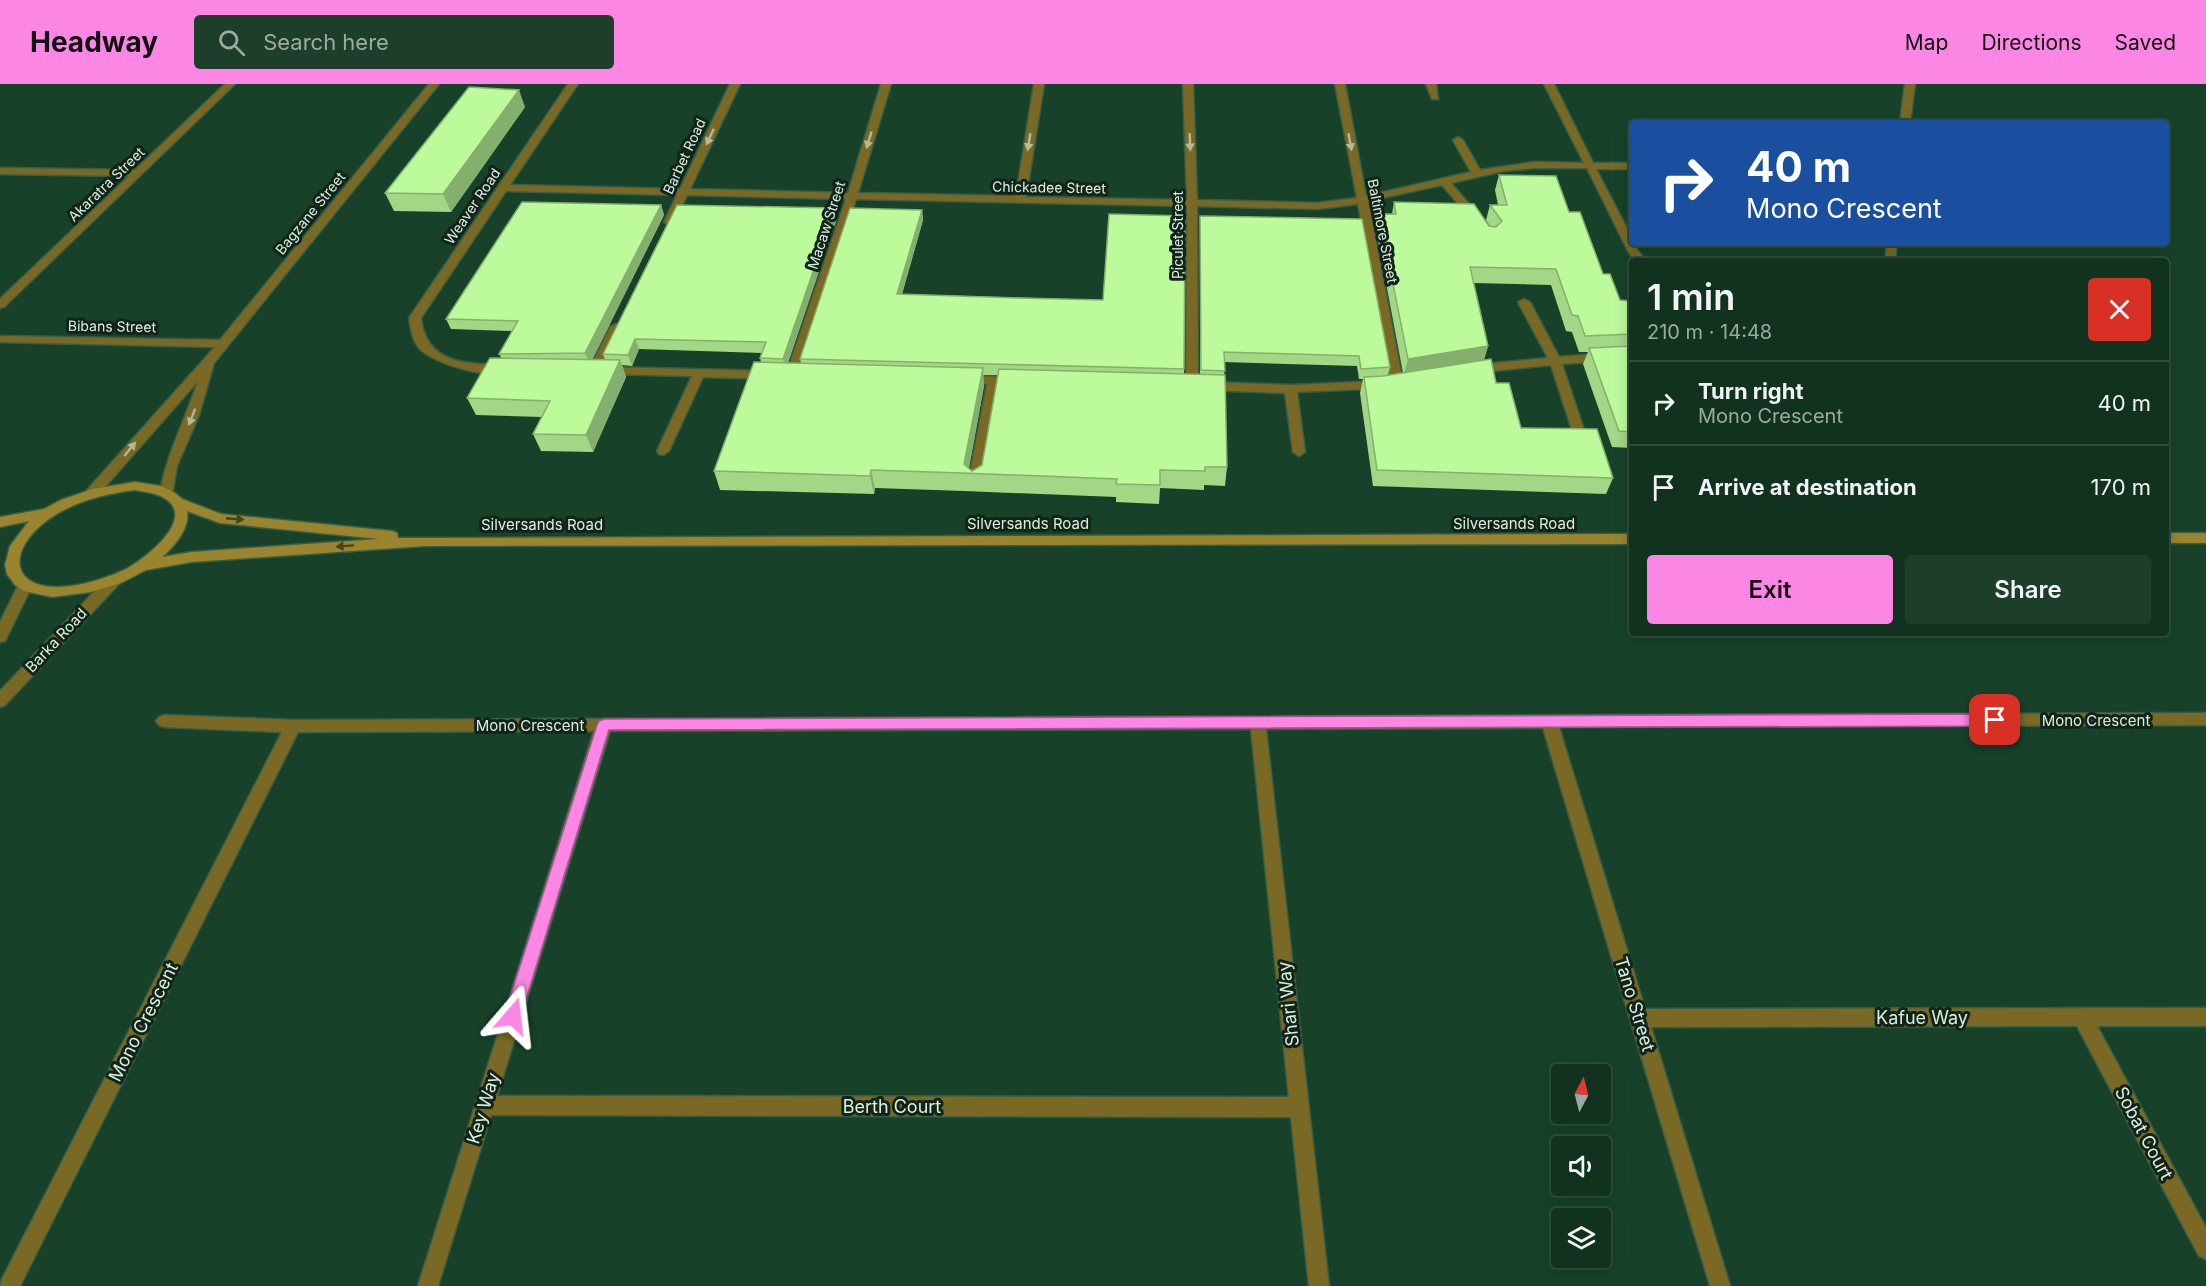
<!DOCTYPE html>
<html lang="en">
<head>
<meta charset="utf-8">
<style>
  :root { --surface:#11321f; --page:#1e3e2c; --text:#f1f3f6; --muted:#9caaa4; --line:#304d3d; --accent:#fc86e4 }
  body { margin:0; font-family:Inter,sans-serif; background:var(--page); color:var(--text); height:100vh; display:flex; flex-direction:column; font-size:22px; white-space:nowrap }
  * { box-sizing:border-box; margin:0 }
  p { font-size:20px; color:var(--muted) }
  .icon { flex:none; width:33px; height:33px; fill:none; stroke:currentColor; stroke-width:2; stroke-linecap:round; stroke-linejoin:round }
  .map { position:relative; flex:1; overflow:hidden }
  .details { position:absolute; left:1629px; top:174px; width:540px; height:378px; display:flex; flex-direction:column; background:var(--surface); border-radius:6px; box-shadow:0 3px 15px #0003,0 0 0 2px var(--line) }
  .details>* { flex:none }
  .top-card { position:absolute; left:1629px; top:36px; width:540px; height:126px; border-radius:6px; box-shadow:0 3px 15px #0003,0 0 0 2px var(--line); background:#1a4fa0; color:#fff; overflow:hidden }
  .needle { width:39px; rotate:7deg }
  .fabs { position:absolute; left:1551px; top:980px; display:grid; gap:12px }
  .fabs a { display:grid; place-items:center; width:60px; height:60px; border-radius:6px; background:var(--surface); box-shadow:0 3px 15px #0003,0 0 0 2px var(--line); font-size:30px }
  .pin { position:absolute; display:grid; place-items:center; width:51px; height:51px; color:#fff; margin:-26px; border-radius:12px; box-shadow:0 3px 9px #0006 }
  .me { position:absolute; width:66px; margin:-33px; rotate:17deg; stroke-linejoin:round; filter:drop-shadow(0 0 4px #0008) }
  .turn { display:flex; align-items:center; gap:21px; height:126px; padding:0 18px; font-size:27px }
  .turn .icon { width:78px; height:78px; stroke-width:2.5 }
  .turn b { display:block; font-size:42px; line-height:51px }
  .round { display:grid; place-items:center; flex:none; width:63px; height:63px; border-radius:6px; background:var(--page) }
  .overview { display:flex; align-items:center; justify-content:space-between; height:102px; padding:0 18px }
  h1 { font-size:36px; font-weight:600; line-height:45px }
  .button { display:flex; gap:12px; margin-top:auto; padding:12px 18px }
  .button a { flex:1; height:69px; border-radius:6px; background:var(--accent); color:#111; font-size:24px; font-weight:600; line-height:69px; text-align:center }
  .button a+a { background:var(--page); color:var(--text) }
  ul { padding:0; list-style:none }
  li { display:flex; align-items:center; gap:18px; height:84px; padding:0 18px; border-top:2px solid var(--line) }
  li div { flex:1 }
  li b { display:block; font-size:22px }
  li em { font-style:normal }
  header { display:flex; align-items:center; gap:36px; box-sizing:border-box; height:84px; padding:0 30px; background:var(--accent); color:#111 }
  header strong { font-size:28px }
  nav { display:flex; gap:33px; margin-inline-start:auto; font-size:21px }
  .search { width:420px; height:54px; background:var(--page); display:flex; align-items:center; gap:15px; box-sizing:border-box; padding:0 21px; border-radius:6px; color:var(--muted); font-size:22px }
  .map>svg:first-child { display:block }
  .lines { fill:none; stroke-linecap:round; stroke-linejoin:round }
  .street-casing { stroke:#365e46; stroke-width:3 }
  .secondary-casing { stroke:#365e46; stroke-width:3 }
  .street { fill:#7a6925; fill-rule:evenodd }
  .secondary { fill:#9a842d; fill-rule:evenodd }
  .wall { fill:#a3d785; fill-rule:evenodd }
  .shaded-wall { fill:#84af6c }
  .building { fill:#bdfa9b; stroke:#84af6c; stroke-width:1.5 }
  .oneway { fill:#b3ba95 }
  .oneway2 { fill:#424620 }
  .route { fill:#fc86e4; stroke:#a45794; stroke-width:1.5 }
  .labels { text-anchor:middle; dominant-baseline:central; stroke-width:6; stroke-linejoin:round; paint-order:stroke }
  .far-street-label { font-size:14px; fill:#d9f0e0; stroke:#122419 }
  .street-label { font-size:15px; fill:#d9f0e0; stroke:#122419 }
  .near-street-label { font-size:18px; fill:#d9f0e0; stroke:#122419 }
</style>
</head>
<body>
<header>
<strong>Headway</strong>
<div class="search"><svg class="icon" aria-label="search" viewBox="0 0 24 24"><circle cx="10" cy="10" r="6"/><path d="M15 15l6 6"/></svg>Search here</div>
<nav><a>Map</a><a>Directions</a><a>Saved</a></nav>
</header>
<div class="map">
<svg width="2206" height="1202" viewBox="0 0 2206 1202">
  <rect width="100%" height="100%" fill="#174229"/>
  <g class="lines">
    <g class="street-casing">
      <g id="street">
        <path d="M225,0H235L4,223L0,224V215L129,92L0,90V84L135,86Z"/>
        <path d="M429,0H439L214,279L199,331L177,382L172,411L167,412L160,408C167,369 186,334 198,297L97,412H87L85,409L87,406L215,263L0,258V252L220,256Z"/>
        <path d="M568,0H578L510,101L680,105L730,0H740L690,105L848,109L881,0H891L858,109L1016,112L1034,0H1044L1026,113L1187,116L1183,0H1193L1197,116L1317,119L1357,114L1335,0H1345L1366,112L1471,88L1453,56L1458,53L1463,56L1480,86L1535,78L1584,79L1544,0H1554L1593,79H1632V85H1596L1632,154V159L1646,177H1635L1628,167L1587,84H1535L1504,87L1451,99L1482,135L1477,138L1473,137L1442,101L1368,117L1403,299L1397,303L1391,299L1358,120L1317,125L1197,122L1198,301L1192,305L1186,301L1187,122L856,115L798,291L792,295L786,291L846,115L687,111L674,138L669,141L664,138L677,111L506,107L421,234C426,280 466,280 504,281L510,285C495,299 432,279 419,264C412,256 411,245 409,234Z"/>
        <path d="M1426,0H1436L1438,15H1432Z"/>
        <path d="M1905,0H1915L1910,39H1900Z"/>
        <path d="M1887,159H1897L1895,177H1885Z"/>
        <path d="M1524,215L1530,218L1559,273L1632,267V275L1562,280L1584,346L1582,349H1574L1572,346L1551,281L1474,289L1468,285L1474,281L1548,274L1518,218Z"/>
        <path d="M616,240L622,243L602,283L771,287L777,291L771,295L703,293L669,367L663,371L659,370L657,367L692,292L606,290L600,287L595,290L591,289L589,286L610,243Z"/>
        <path d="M965,292L1016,293L1022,297L1016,301L999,300L982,399L975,403L968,399L987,300L961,299L959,296Z"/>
        <path d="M1382,297L1388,301L1386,304L1297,308L1305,368L1299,372L1293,368L1285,309L1205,306L1199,302L1205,298L1291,301Z"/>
        <path d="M114,491L121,496L119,500L5,621L0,623V607L109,492Z"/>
        <path d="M25,497L32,502L5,557L0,558V538L20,498Z"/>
        <path d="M2206,629V641L1559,643L1645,925L2206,924V942H2097L2206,1144V1175L2199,1172L2077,942L1651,943L1730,1202H1710L1543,644L1266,645L1329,1202H1309L1291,1033L491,1031L438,1202H418L594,647L298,648L20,1202H0L2,1195L282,648L164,643L159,641L156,637L159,633L164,631L293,636ZM1251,645L1289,1013L497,1012L610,647Z"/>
      </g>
    </g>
    <g class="secondary-casing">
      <g id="secondary">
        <path d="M135,398L161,402L175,409L182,415L221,430L392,447L397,449L398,454L1632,450V460L425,462L192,478L146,486L121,499L91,508L52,513L24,507L15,501L7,490L5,481L10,462L29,437L0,443V433L44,425L61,416L93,405ZM135,406C145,408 157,409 166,415C196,436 145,474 128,484C110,493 91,499 71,502C10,510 4,467 49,435C75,417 104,410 135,406ZM187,427L220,439L379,455L192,468L162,473C175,462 190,444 187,427Z"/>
        <rect x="2166" y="449" width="40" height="10"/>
      </g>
    </g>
    <use href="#street" class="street"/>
    <use href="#secondary" class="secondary"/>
  </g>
  <g class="wall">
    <path d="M525,23L451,128L394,127L385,109Z"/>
    <path d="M1499,91L1569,128L1603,190L1620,216L1632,222V364L1612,363L1583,280L1588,268H1579L1572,248L1566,247L1551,201L1474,199L1488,262L1484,276L1521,344L1613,394L1606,410L1373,402L1360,309L1363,295H1359L1357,282L1224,278L1227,383L1225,402L1204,401V406L1160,404L1159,420L1116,418V413L964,407L875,404L874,410L720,406L714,387L761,278L760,274L762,269L639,265L632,282L622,281L626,293L593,368L541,367L533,350L542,333L476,331L467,314L502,275L499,270L512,247L451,245L446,235L661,121L664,131L592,276H605L603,270L835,124L837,134L788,279H801L800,275L922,126L923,136L902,210L1103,216L1185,132L1184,290L1200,291V132L1390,283L1388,291L1403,289L1376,146L1379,130H1392L1394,118L1490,142L1486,136L1490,121H1498L1495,106ZM983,291H998L982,381L972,387L969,384L984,302Z"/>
  </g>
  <g class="shaded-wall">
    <path d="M519,6L525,23L451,128L443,110Z"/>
    <path d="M661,121L664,131L590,280L585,269Z"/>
    <path d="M835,124L837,134L785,286L783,275Z"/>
    <path d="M922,126L923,136L899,221L897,210Z"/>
    <path d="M635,255L639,265L632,282L628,271Z"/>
    <path d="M1488,262L1483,278L1404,291L1408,275Z"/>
    <path d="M620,276L626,293L593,368L586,351Z"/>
    <path d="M983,284L984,302L968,389L964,380Z"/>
    <path d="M871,386L875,404L874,410L870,392Z"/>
  </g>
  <g class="building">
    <path d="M469,3L519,6L443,110L385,109Z"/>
    <path d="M1499,91L1556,92L1569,128H1580L1603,190H1610L1620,216L1630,217L1632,222V250L1585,252L1578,232L1572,231L1556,185L1470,183L1488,262L1408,275L1379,130H1396L1394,118L1474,120L1489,142L1496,143L1502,137L1490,121H1507Z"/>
    <path d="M522,118L661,121L585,269L499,270L518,237L446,235Z"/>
    <path d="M677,121L835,124L783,275L760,274L766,258L635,255L628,271L603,270Z"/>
    <path d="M850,124L922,126L897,210L1019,214L1103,216L1109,130L1185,132L1184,285L800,275Z"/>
    <path d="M1200,132L1362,135L1390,283L1361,285L1359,272L1224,268L1225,287L1201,286Z"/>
    <path d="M1632,262V348L1619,347L1589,264Z"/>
    <path d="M490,274L620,276L586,351L533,350L550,317L467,314Z"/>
    <path d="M1491,275L1496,299H1509L1521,344L1597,345L1613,394L1377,386L1364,293L1383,292Z"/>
    <path d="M754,278L983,284L964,380L972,387L982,381L999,285L1225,291L1227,383H1205V387L1160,386V401L1116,400L1117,395L962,389L871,386L870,392L714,387Z"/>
  </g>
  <defs><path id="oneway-solid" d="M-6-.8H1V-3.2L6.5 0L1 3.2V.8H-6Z" transform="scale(1.5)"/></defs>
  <g class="oneway">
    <use href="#oneway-solid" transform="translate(710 53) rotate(115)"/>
    <use href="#oneway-solid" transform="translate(869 56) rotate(107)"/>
    <use href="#oneway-solid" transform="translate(1029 58) rotate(99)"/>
    <use href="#oneway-solid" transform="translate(1190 58) rotate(88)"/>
    <use href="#oneway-solid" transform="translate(1350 58) rotate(80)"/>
    <use href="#oneway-solid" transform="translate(192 333) rotate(111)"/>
    <use href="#oneway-solid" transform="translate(130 365) rotate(-51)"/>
  </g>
  <g class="oneway2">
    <use href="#oneway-solid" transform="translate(235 435) rotate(5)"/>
    <use href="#oneway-solid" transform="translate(345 462) rotate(176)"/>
  </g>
  <path class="route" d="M1995,630L2002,636L1995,642L609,646L521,932L518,937L513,940L507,937L504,932L597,641L599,637L604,635Z"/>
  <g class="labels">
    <g class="far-street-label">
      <text transform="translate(684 72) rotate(-65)">Barbet Road</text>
      <text transform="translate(106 100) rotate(-44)">Akaratra Street</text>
      <text transform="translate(1049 103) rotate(1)">Chickadee Street</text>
      <text transform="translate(472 122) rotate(-56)">Weaver Road</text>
      <text transform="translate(310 129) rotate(-51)">Bagzane Street</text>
      <text transform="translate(826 141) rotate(-72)">Macaw Street</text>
      <text transform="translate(1383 147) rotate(79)">Baltimore Street</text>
      <text transform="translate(1177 151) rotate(-90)">Piculet Street</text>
      <text transform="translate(112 242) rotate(1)">Bibans Street</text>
    </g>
    <g class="street-label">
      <text x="1028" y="439">Silversands Road</text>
      <text x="1514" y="439">Silversands Road</text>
      <text x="542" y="440">Silversands Road</text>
      <text transform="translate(56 556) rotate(-47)">Barka Road</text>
      <text x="2096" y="636">Mono Crescent</text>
      <text x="530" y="641">Mono Crescent</text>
    </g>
    <g class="near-street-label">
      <text transform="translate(1288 920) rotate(-96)">Shari Way</text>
      <text transform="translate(1635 920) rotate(73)">Tano Street</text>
      <text x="1922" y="933">Kafue Way</text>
      <text transform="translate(143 938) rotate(-63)">Mono Crescent</text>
      <text x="892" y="1022">Berth Court</text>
      <text transform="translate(483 1024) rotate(-73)">Key Way</text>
      <text transform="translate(2144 1049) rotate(62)">Sobat Court</text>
    </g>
  </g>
</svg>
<div class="fabs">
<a><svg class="needle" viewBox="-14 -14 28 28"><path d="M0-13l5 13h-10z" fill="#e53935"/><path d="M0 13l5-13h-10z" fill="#9caaa4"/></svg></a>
<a><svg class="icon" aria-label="sound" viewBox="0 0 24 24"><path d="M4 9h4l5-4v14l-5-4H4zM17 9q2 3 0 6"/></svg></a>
<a><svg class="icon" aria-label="layers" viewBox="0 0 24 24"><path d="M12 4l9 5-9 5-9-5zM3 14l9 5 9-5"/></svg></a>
</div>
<div class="pin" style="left:1995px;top:636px;background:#d93025"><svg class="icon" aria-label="arrive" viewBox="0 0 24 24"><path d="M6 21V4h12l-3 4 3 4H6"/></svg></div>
<svg class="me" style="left:513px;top:932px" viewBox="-20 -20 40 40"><path d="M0-17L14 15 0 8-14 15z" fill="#fc86e4" stroke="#fff" stroke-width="4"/></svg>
<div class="top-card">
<div class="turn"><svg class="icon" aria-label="right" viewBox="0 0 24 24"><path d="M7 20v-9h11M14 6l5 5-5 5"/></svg><div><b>40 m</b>Mono Crescent</div></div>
</div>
<section class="details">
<div class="overview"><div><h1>1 min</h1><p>210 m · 14:48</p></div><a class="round" style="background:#d93025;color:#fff"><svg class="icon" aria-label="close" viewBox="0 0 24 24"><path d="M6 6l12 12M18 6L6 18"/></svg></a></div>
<ul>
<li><svg class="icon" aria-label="right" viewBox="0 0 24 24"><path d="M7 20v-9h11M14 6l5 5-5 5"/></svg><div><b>Turn right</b><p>Mono Crescent</p></div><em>40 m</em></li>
<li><svg class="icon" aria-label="arrive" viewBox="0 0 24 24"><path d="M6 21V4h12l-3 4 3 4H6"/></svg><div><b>Arrive at destination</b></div><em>170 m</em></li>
</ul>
<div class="button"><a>Exit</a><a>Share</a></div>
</section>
</div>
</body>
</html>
